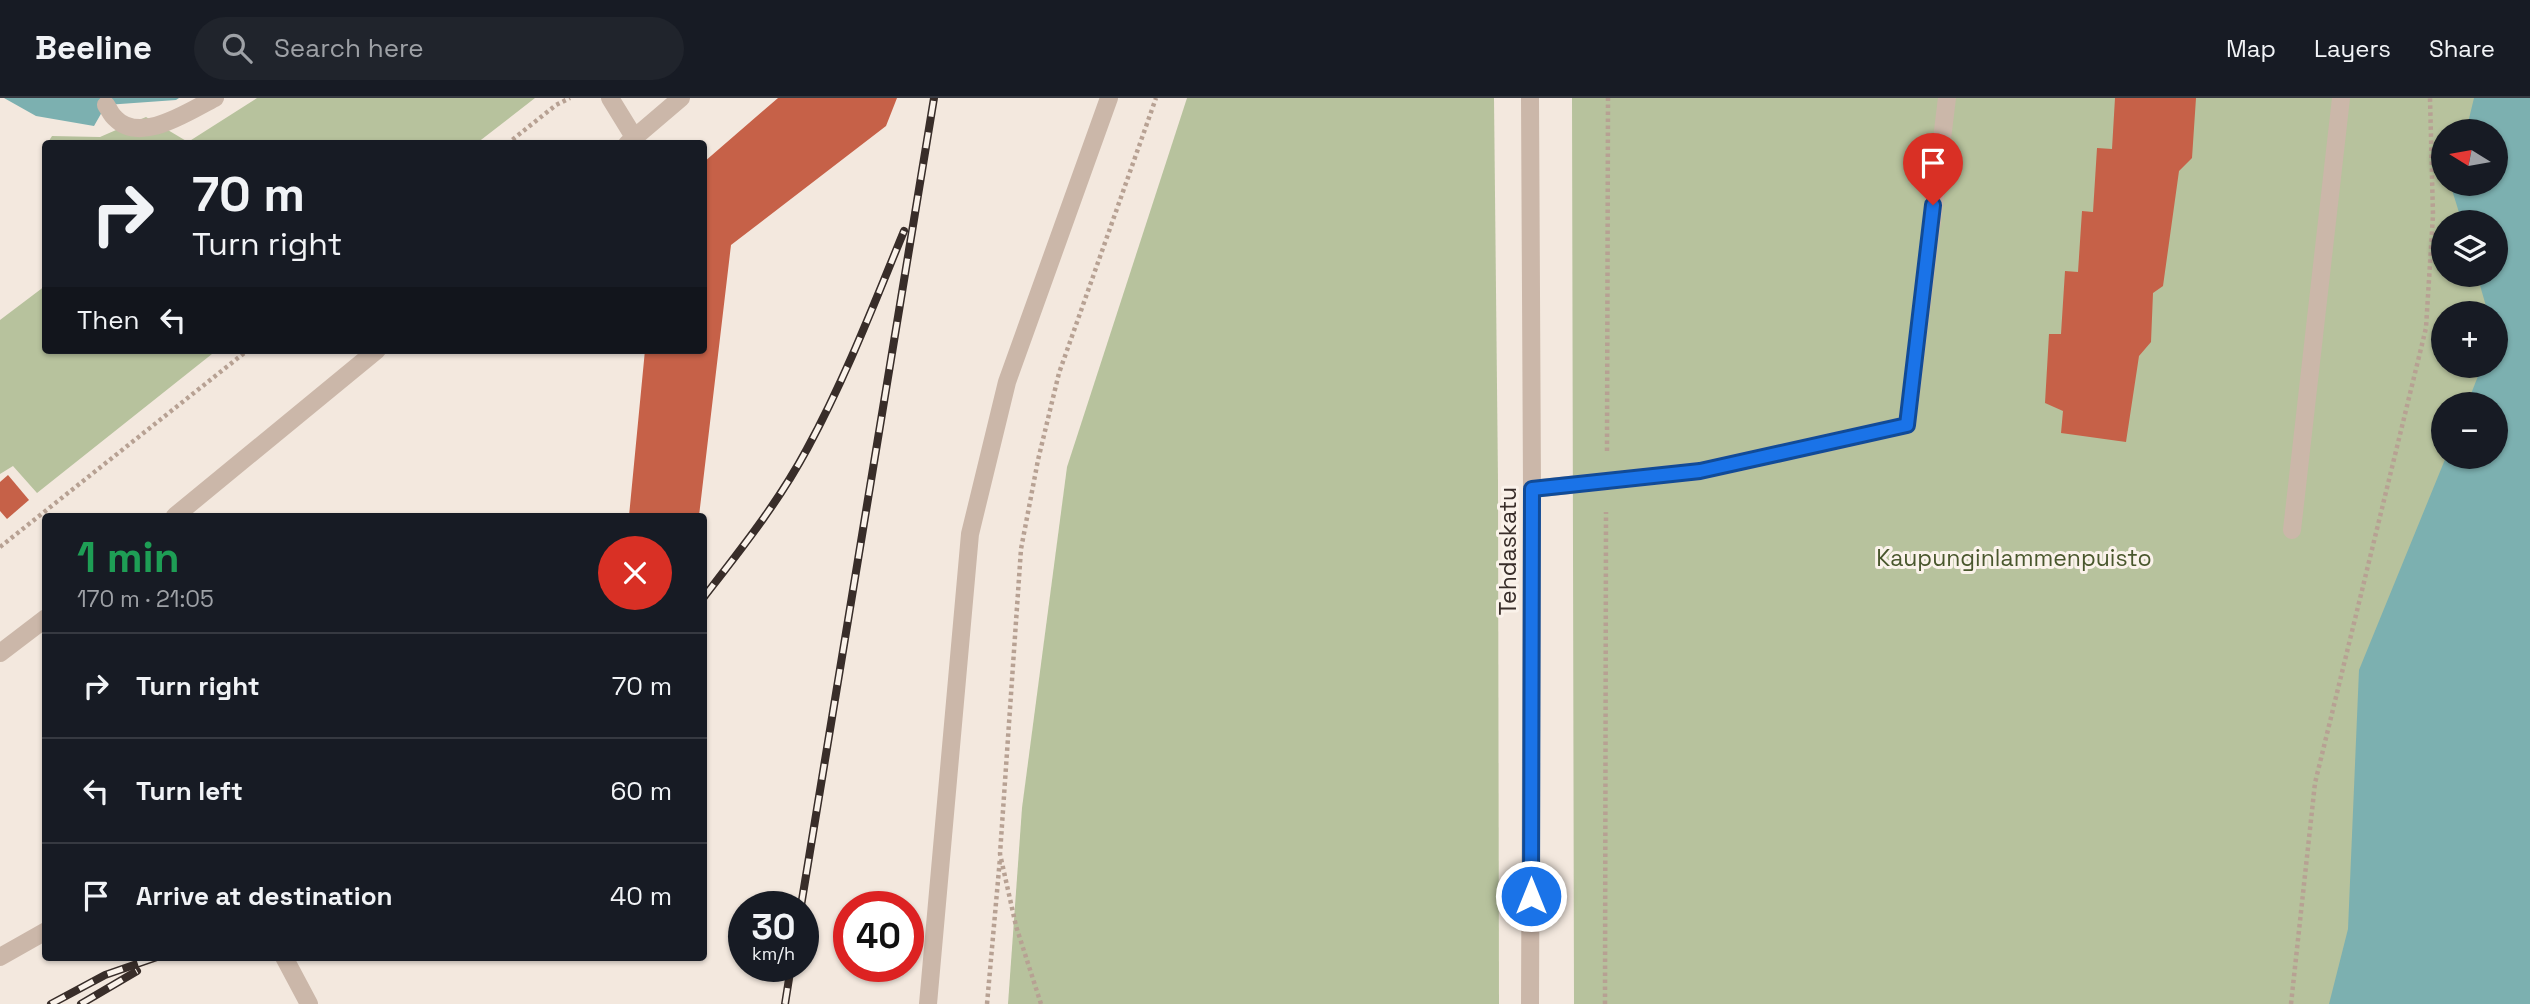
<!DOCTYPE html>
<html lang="en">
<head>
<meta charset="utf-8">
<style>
  :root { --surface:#171b24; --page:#20242c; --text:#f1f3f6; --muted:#9ea1a6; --line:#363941 }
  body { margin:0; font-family:"Space Grotesk",sans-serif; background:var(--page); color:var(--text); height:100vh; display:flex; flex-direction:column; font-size:26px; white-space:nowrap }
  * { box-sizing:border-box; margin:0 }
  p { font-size:23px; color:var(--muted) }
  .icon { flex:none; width:38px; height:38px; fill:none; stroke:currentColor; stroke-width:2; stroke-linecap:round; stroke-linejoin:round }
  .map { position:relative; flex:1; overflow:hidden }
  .side { position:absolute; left:42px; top:415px; width:665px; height:448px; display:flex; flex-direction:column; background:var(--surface); border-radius:7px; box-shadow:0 2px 5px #0004 }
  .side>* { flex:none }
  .hud { position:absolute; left:42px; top:42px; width:665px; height:214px; border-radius:7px; box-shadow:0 2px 5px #0004; background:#171b24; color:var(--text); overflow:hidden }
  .needle { width:46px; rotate:281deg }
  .fabs { position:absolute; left:2431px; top:21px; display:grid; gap:14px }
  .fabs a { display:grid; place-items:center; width:77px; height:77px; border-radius:50%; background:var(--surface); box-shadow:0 2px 5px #0004; font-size:35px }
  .speed { position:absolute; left:728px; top:793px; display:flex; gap:14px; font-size:35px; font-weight:700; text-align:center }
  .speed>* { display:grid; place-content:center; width:91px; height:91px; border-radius:50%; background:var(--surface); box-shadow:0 2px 5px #0004; line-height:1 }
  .speed small { font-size:18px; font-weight:400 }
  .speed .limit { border:10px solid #d22; background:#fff; color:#111 }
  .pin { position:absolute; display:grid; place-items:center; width:60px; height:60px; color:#fff; margin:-72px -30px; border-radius:50% 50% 50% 0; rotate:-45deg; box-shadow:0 0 7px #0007 }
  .pin .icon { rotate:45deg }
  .me { position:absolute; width:77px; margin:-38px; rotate:0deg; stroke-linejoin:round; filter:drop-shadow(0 0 5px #0008) }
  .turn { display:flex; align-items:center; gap:24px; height:147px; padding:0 35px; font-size:32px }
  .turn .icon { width:91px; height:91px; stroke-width:2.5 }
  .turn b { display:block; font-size:49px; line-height:60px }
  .then { display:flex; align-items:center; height:66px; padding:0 35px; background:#0003; gap:14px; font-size:26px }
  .round { display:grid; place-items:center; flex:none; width:74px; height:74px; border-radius:37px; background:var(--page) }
  .head { display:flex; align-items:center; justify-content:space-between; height:119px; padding:0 35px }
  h1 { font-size:42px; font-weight:600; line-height:52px; color:#1e9e55 }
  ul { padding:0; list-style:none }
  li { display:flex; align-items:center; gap:21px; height:105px; padding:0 35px; border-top:2px solid var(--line) }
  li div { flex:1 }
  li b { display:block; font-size:26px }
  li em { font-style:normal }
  header { display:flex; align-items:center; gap:42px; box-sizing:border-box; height:98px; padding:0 35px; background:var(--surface); border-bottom:2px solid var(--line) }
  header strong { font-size:33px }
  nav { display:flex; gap:38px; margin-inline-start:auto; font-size:24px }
  .search { width:490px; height:63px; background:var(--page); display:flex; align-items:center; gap:18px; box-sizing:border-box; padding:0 24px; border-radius:38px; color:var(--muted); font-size:26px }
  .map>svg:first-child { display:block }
  .green { fill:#b7c29d; fill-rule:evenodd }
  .water { fill:#7cb0b0 }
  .building { fill:#c66148 }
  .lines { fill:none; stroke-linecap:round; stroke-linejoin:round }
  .path { stroke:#b7a193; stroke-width:4.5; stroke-dasharray:3.5 3.5; stroke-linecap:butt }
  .service { stroke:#cbb7a9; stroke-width:18 }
  .minor { stroke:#cbb7a9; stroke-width:18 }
  .tertiary { stroke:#cbb7a9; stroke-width:18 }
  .rail-casing { stroke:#382d29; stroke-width:8 }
  .rail { stroke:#faf2ea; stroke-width:5; stroke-dasharray:16; stroke-linecap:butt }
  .route-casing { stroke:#114b97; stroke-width:18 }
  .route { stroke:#1a73e8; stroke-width:12 }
  .labels { text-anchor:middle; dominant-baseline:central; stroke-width:6; stroke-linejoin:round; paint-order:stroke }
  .street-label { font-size:23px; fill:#382d29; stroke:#faf2ea }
  .park-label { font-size:23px; fill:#49572d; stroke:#faf2ea }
</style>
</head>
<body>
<header>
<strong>Beeline</strong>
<div class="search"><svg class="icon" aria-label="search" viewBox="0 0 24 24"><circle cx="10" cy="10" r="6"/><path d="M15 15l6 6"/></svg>Search here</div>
<nav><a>Map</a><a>Layers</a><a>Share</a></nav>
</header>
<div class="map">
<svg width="2530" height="906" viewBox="0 0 2530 906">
  <rect width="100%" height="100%" fill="#f3e8de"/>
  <g class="green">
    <path d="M257,0H535L477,45L47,46L52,38L100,39L146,19L188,44Z"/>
    <path d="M1187,0H1494L1498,384L1499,906H1008L1022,710L1067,369Z"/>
    <path d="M1572,0H2530V906H1574ZM2443,33H2496V86H2443ZM2443,124H2496V177H2443ZM2443,215H2496V268H2443ZM2443,306H2496V359H2443Z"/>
    <path d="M45,188L46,252H217L37,395L13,368L0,376V222Z"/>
  </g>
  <g class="water">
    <path d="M4,0H179L176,2L106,7L94,28L36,18Z"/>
    <path d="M2474,0H2530V906H2329L2348,831L2359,572L2446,359H2496V306H2467L2482,268H2496V215H2488L2477,177H2496V124H2462L2452,92L2454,86H2496V33H2466Z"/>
  </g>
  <g class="building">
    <path d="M778,0H897L886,28L731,147L699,418H629L645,252H704V64Z"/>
    <path d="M2115,0H2196L2192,60L2179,73L2163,188L2153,195L2151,244L2139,258L2126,344L2061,335L2063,313L2045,305L2049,236H2061L2065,173L2078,174L2082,113L2093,114L2097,50L2112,51Z"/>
    <path d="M8,377L29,402L7,421L0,413V384Z"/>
  </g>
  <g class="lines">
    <g class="path">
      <path d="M507,46L556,7L570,0"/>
      <path d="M1607,353L1608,0"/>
      <path d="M0,449L248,252"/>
      <path d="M987,906L1000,760"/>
      <path d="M1041,906L1016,828L1000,756L1021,451L1038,362L1059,275L1156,0"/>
      <path d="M1605,906L1606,414"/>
      <path d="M2291,906L2315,685L2426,230L2433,117L2430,0"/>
    </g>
    <g class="service">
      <path d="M610,0L634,39"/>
      <path d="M106,7C109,11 111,17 115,20C140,47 189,13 215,0"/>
      <path d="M1532,391L1700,373L1907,327L1947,0"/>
      <path d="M2292,432L2341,0"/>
      <path d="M0,555L46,520"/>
      <path d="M928,906L970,436L1007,284L1109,0"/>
    </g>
    <g class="minor">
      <path d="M627,46L681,0"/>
      <path d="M175,418L377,252"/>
      <path d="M0,859L46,833"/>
      <path d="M284,859L309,906"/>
    </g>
    <path class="tertiary" d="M1530,0L1532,391L1530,906"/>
    <g class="rail-casing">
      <g id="rail">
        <path d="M704,499C741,451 778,405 807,351C845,281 874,206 904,133"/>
        <path d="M801,808L934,0"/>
        <path d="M51,906L105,877L157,859"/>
        <path d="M81,906L137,873"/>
        <path d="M785,906L791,868"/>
      </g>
    </g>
    <use href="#rail" class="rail"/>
  </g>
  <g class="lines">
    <g class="route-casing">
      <path id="route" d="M1531,798L1532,391L1700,373L1907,327L1933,107"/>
    </g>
    <use href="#route" class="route"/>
  </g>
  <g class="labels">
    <g class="street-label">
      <text transform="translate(1508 453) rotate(-90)">Tehdaskatu</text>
    </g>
    <g class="park-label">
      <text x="2014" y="460">Kaupunginlammenpuisto</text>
    </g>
  </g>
</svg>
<div class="fabs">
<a><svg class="needle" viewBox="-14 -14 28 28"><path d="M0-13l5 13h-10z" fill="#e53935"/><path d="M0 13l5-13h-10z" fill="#9ea1a6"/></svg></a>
<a><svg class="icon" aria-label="layers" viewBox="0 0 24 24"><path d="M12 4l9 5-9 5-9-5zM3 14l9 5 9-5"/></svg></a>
<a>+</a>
<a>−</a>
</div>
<div class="speed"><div>30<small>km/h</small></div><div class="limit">40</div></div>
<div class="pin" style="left:1933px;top:107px;background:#d93025"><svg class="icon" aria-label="arrive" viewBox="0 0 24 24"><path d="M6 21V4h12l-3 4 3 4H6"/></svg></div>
<svg class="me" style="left:1531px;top:798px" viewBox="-20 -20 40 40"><circle r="17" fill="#1a73e8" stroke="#fff" stroke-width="3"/><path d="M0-11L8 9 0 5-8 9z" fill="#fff"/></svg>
<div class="hud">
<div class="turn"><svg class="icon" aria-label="right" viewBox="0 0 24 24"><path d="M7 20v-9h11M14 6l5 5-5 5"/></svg><div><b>70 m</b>Turn right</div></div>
<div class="then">Then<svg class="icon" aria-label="left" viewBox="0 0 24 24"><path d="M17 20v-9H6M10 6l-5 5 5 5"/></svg></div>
</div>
<section class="side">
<div class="head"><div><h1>1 min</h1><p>170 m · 21:05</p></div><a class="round" style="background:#d93025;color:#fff"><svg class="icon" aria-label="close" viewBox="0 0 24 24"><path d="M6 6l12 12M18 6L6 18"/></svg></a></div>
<ul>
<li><svg class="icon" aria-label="right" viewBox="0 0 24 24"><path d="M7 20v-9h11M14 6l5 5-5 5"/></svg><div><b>Turn right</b></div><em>70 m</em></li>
<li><svg class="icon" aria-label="left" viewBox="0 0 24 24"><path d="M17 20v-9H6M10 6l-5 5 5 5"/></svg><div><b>Turn left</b></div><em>60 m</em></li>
<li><svg class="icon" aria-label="arrive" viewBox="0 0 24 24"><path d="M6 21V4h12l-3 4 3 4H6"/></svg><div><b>Arrive at destination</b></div><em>40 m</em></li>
</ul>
</section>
</div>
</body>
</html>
